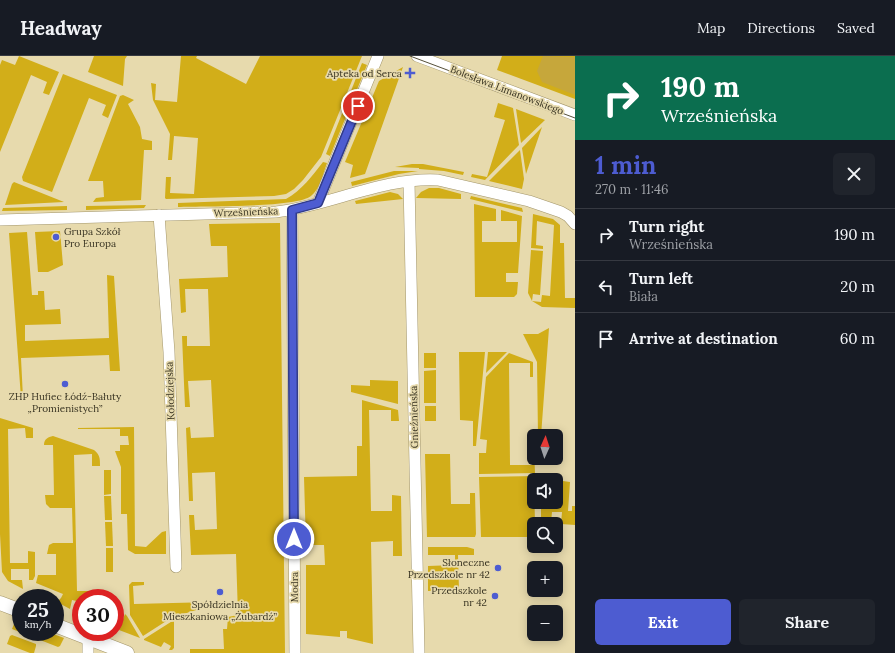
<!DOCTYPE html>
<html lang="en">
<head>
<meta charset="utf-8">
<style>
  :root { --surface:#171b24; --page:#20242c; --text:#f1f3f6; --muted:#9ea1a6; --line:#363941; --accent:#4d5cd1 }
  body { margin:0; font-family:Lora,serif; background:var(--page); color:var(--text); height:100vh; display:flex; flex-direction:column; font-size:15px; white-space:nowrap }
  * { box-sizing:border-box; margin:0 }
  p { font-size:13px; color:var(--muted) }
  .icon { flex:none; width:22px; height:22px; fill:none; stroke:currentColor; stroke-width:2; stroke-linecap:round; stroke-linejoin:round }
  .map { position:relative; flex:1; overflow:hidden }
  .drawer { display:flex; flex-direction:column; background:var(--surface); width:320px }
  .drawer>* { flex:none }
  .top-card { background:#0b6e4f; color:#fff; overflow:hidden }
  .needle { width:26px; rotate:3deg }
  .tools { position:absolute; left:527px; top:373px; display:grid; gap:8px }
  .tools a { display:grid; place-items:center; width:36px; height:36px; border-radius:6px; background:var(--surface); box-shadow:0 2px 10px #0003; font-size:20px }
  .speed { position:absolute; left:12px; top:533px; display:flex; gap:8px; font-size:20px; font-weight:700; text-align:center }
  .speed>* { display:grid; place-content:center; width:52px; height:52px; border-radius:50%; background:var(--surface); box-shadow:0 2px 10px #0003; line-height:1 }
  .speed small { font-size:10px; font-weight:400 }
  .speed .limit { border:6px solid #d22; background:#fff; color:#111 }
  .pin { position:absolute; display:grid; place-items:center; width:34px; height:34px; color:#fff; margin:-17px; border:2px solid #fff; border-radius:50%; box-shadow:0 1px 4px #0007 }
  .me { position:absolute; width:44px; margin:-22px; rotate:0deg; stroke-linejoin:round; filter:drop-shadow(0 0 3px #0008) }
  .turn { display:flex; align-items:center; gap:14px; height:84px; padding:0 20px; font-size:18px }
  .turn .icon { width:52px; height:52px; stroke-width:2.5 }
  .turn b { display:block; font-size:28px; line-height:34px }
  .round { display:grid; place-items:center; flex:none; width:42px; height:42px; border-radius:6px; background:var(--page) }
  .head { display:flex; align-items:center; justify-content:space-between; height:68px; padding:0 20px }
  h1 { font-size:24px; font-weight:700; line-height:30px; color:var(--accent) }
  .cta { display:flex; gap:8px; margin-top:auto; padding:8px 20px }
  .cta a { flex:1; height:46px; border-radius:6px; background:var(--accent); color:#fff; font-size:16px; font-weight:700; line-height:46px; text-align:center }
  .cta a+a { background:var(--page); color:var(--text) }
  ul { padding:0; list-style:none }
  li { display:flex; align-items:center; gap:12px; height:52px; padding:0 20px; border-top:1px solid var(--line) }
  li div { flex:1 }
  li b { display:block; font-size:15px }
  li em { font-style:normal }
  header { display:flex; align-items:center; gap:24px; box-sizing:border-box; height:56px; padding:0 20px; background:var(--surface); border-bottom:1px solid var(--line) }
  header strong { font-size:19px }
  nav { display:flex; gap:22px; margin-inline-start:auto; font-size:14px }
  main { display:flex; flex:1; min-height:0 }
  .map>svg:first-child { display:block }
  .green { fill:#d2ae19 }
  .forest { fill:#c6a73b }
  .lines { fill:none; stroke-linecap:round; stroke-linejoin:round }
  .minor-casing { stroke:#a3966b; stroke-width:12 }
  .major-casing { stroke:#a3966b; stroke-width:15 }
  .minor { stroke:#fff; stroke-width:11 }
  .major { stroke:#fff; stroke-width:14 }
  .tram { stroke:#565039; stroke-width:1 }
  .route-casing { stroke:#323c88; stroke-width:10 }
  .route { stroke:#4d5cd1; stroke-width:7 }
  .poi-dot { fill:#4d5cd1; stroke:#e7daad; stroke-width:1.5 }
  .labels { text-anchor:middle; dominant-baseline:central; stroke-width:3.5; stroke-linejoin:round; paint-order:stroke }
  .poi-label { font-size:10px; fill:#3a3523; stroke:#e7daad; text-anchor:end }
  .street-label { font-size:10px; fill:#3a3523; stroke:#e7daad }
</style>
</head>
<body>
<header>
<strong>Headway</strong>
<nav><a>Map</a><a>Directions</a><a>Saved</a></nav>
</header>
<main>
<div class="map">
<svg width="575" height="597" viewBox="0 0 575 597">
  <rect width="100%" height="100%" fill="#e7daad"/>
  <g class="green">
    <path d="M19,0L59,16L49,39L43,37L47,26L31,19L0,96V9L2,4L15,9Z"/>
    <path d="M94,0H127L125,3L123,30L88,16Z"/>
    <path d="M181,0H197L196,2L246,28L260,0H362L321,101L303,124L294,133L286,138L274,140L166,143L165,142L166,121H171L170,137L194,138L198,82L174,80L172,104H168L170,78L153,44L151,27L156,28L155,44L177,46Z"/>
    <path d="M502,0H575V43L497,14Z"/>
    <path d="M362,7L367,9L330,100L326,98Z"/>
    <path d="M403,11L365,118L350,122L353,109L345,106L379,25Z"/>
    <path d="M63,18L117,39L108,62L102,59L106,49L89,42L52,136L23,125L22,121Z"/>
    <path d="M123,39L134,44L128,48L140,71L142,83L152,85V94H144L141,144L93,146L96,142L104,141L103,125H88L120,40Z"/>
    <path d="M498,47L513,52L519,89L485,124L471,121L472,118L487,121L505,64L494,61Z"/>
    <path d="M516,53L545,64L521,87Z"/>
    <path d="M542,71L526,118L522,92Z"/>
    <path d="M520,94L524,123L522,133L489,125Z"/>
    <path d="M323,106L327,107C323,118 320,133 311,140C296,152 202,150 178,151V147L286,143C302,134 312,120 323,106Z"/>
    <path d="M412,108H423L464,116L463,119L444,115L419,113V112L395,111Z"/>
    <path d="M394,115H418L399,118L352,130L351,126Z"/>
    <path d="M14,126L64,146L5,149L12,128Z"/>
    <path d="M429,132H439L461,138V143L416,142L421,136Z"/>
    <path d="M390,136L398,138L403,143L356,148L355,145Z"/>
    <path d="M471,140L522,152L523,156L470,143Z"/>
    <path d="M474,148L496,153V165H482V186H517V165H501V154L522,160L518,217H506V226H518L517,238L514,241H475Z"/>
    <path d="M146,149L144,152L86,154V150Z"/>
    <path d="M67,150V154L2,155L3,152Z"/>
    <path d="M533,158L553,163L560,169V187H564L565,242H575V252L542,251L532,245L528,237L531,194L543,195L540,239L533,238L532,245L541,246L542,239L550,240L554,169L537,165L536,189L543,190V193L531,192Z"/>
    <path d="M280,167L285,597H190V593H224L223,573H227L228,561L238,559L236,498L191,499L189,459H194L195,474L217,473L215,416L192,417L193,445H189L186,372L190,371L191,382L214,381L211,324L188,325L190,351H185L182,280H187V290H210L208,233H185L186,256L181,257L179,223L228,221L227,190H211L209,168Z"/>
    <path d="M60,175L63,209L48,216H38L35,176Z"/>
    <path d="M27,176L32,239H38V235H44L45,254L60,253L61,268L25,269V285L109,282L107,219L114,220L120,315H110L109,299L21,302L23,342H21L9,177Z"/>
    <path d="M549,272L541,380H538L537,306L523,278H538Z"/>
    <path d="M459,296H485L476,390H473V365L460,364Z"/>
    <path d="M488,296H507L486,317Z"/>
    <rect x="424" y="297" width="12" height="15"/>
    <path d="M509,297L533,306V321H530V307H509L510,409H532L531,393H534L535,417L479,418V397H486L487,384L480,383L486,321Z"/>
    <path d="M436,314V347H424V315Z"/>
    <path d="M370,324L398,325V348L351,336V329L370,330Z"/>
    <path d="M362,344L398,354L399,365H391V354H369L371,455H392V439L401,440L402,500H393V485L371,486L373,588L347,582V575H340V581L306,578V509H325L324,489H306L304,421L357,420V390H362Z"/>
    <rect x="425" y="350" width="11" height="15"/>
    <path d="M0,362L33,372V382H26L25,372L8,373L10,507H28V495L35,496V520L33,524H29V513H11V524H22L23,533L8,525L2,516L0,478Z"/>
    <path d="M134,371L135,490L146,491L162,476L166,475V498H135L128,494L127,458H121V411L115,395H120V389H129L128,380H120V373H78V372Z"/>
    <path d="M53,380L94,394C100,399 100,402 100,410H92V398L74,399L77,535H103V542H81V546L72,544L70,553L57,546L61,542L63,538L36,527L38,519H56V498H47L49,489L53,487H73L72,452H50L46,448L45,439H54L53,389H44C44,383 48,381 53,380Z"/>
    <path d="M425,398H450L451,448H470V437H475L476,478L475,481H427Z"/>
    <path d="M104,414H111V438L104,439Z"/>
    <path d="M536,420V424H534L535,468L533,469C533,475 533,478 527,481H481L479,421Z"/>
    <path d="M556,424L570,426L568,455H572V450H575V469L561,468L562,456H552L551,467H541V446H556Z"/>
    <path d="M104,440H111L112,464H105Z"/>
    <path d="M105,466H112L113,490H106Z"/>
    <path d="M428,491H467L474,493V499H458L459,534L428,535V510L455,509V499H428Z"/>
    <rect x="106" y="492" width="7" height="24"/>
    <path d="M132,526H144V529L133,530L134,548L212,546V549L171,562L143,580L130,559L129,529Z"/>
    <path d="M125,558L127,560L140,582L119,574Z"/>
    <path d="M16,563L21,565V576H48L64,582L60,590L58,591L12,573Z"/>
    <path d="M174,564V592L172,594H169L171,590L164,586L161,591L144,584V583Z"/>
    <path d="M12,579L36,588V590L34,597H30L7,588L10,580Z"/>
  </g>
  <path class="forest" d="M543,0L575,1V39L542,26L537,15Z"/>
  <g class="lines">
    <g class="minor-casing">
      <g id="minor">
        <path d="M417,0L575,59"/>
        <path d="M409,126L419,597"/>
        <path d="M318,147L378,0"/>
        <path d="M292,154L295,597"/>
        <path d="M159,159L169,296L176,511"/>
        <path d="M0,164L276,156C330,150 382,121 438,124L529,145L561,156L568,160L575,168"/>
        <path d="M88,597V582"/>
      </g>
    </g>
    <g class="major-casing">
      <g id="major">
        <path d="M0,547L21,555"/>
        <path d="M55,569L127,597"/>
      </g>
    </g>
    <use href="#minor" class="minor"/>
    <use href="#major" class="major"/>
    <path class="tram" d="M410,0L575,62"/>
  </g>
  <g class="lines">
    <g class="route-casing">
      <path id="route" d="M294,483L292,154L318,147L358,50"/>
    </g>
    <use href="#route" class="route"/>
  </g>
  <g class="poi-dot">
    <path d="M408 11h4v4h4v4h-4v4h-4v-4h-4v-4h4z"/>
    <circle cx="56" cy="181" r="4"/>
    <circle cx="65" cy="328" r="4"/>
    <circle cx="498" cy="512" r="4"/>
    <circle cx="220" cy="536" r="4"/>
    <circle cx="495" cy="540" r="4"/>
  </g>
  <g class="labels">
    <g class="poi-label">
      <text x="402" y="17">Apteka od Serca</text>
      <text x="64" y="175" text-anchor="start">Grupa Szkół<tspan x="64" dy="12">Pro Europa</tspan></text>
      <text x="65" y="340" text-anchor="middle">ZHP Hufiec Łódź-Bałuty<tspan x="65" dy="12">„Promienistych”</tspan></text>
      <text x="490" y="506">Słoneczne<tspan x="490" dy="12">Przedszkole nr 42</tspan></text>
      <text x="487" y="534">Przedszkole<tspan x="487" dy="12">nr 42</tspan></text>
      <text x="220" y="548" text-anchor="middle">Spółdzielnia<tspan x="220" dy="12">Mieszkaniowa „Żubardź”</tspan></text>
    </g>
    <g class="street-label">
      <text transform="translate(507 34) rotate(21)">Bolesława Limanowskiego</text>
      <text transform="translate(246 156) rotate(-2)">Wrześnieńska</text>
      <text transform="translate(170 335) rotate(-92)">Kołodziejska</text>
      <text transform="translate(414 361) rotate(-91)">Gnieźnieńska</text>
      <text transform="translate(294 531) rotate(-90)">Modra</text>
    </g>
  </g>
</svg>
<div class="tools">
<a><svg class="needle" viewBox="-14 -14 28 28"><path d="M0-13l5 13h-10z" fill="#e53935"/><path d="M0 13l5-13h-10z" fill="#9ea1a6"/></svg></a>
<a><svg class="icon" aria-label="sound" viewBox="0 0 24 24"><path d="M4 9h4l5-4v14l-5-4H4zM17 9q2 3 0 6"/></svg></a>
<a><svg class="icon" aria-label="search" viewBox="0 0 24 24"><circle cx="10" cy="10" r="6"/><path d="M15 15l6 6"/></svg></a>
<a>+</a>
<a>−</a>
</div>
<div class="speed"><div>25<small>km/h</small></div><div class="limit">30</div></div>
<div class="pin" style="left:358px;top:50px;background:#d93025"><svg class="icon" aria-label="arrive" viewBox="0 0 24 24"><path d="M6 21V4h12l-3 4 3 4H6"/></svg></div>
<svg class="me" style="left:294px;top:483px" viewBox="-20 -20 40 40"><circle r="17" fill="#4d5cd1" stroke="#fff" stroke-width="3"/><path d="M0-11L8 9 0 5-8 9z" fill="#fff"/></svg>
</div>
<section class="drawer">
<div class="top-card">
<div class="turn"><svg class="icon" aria-label="right" viewBox="0 0 24 24"><path d="M7 20v-9h11M14 6l5 5-5 5"/></svg><div><b>190 m</b>Wrześnieńska</div></div>
</div>
<div class="head"><div><h1>1 min</h1><p>270 m · 11:46</p></div><a class="round"><svg class="icon" aria-label="close" viewBox="0 0 24 24"><path d="M6 6l12 12M18 6L6 18"/></svg></a></div>
<ul>
<li><svg class="icon" aria-label="right" viewBox="0 0 24 24"><path d="M7 20v-9h11M14 6l5 5-5 5"/></svg><div><b>Turn right</b><p>Wrześnieńska</p></div><em>190 m</em></li>
<li><svg class="icon" aria-label="left" viewBox="0 0 24 24"><path d="M17 20v-9H6M10 6l-5 5 5 5"/></svg><div><b>Turn left</b><p>Biała</p></div><em>20 m</em></li>
<li><svg class="icon" aria-label="arrive" viewBox="0 0 24 24"><path d="M6 21V4h12l-3 4 3 4H6"/></svg><div><b>Arrive at destination</b></div><em>60 m</em></li>
</ul>
<div class="cta"><a>Exit</a><a>Share</a></div>
</section>
</main>
</body>
</html>
